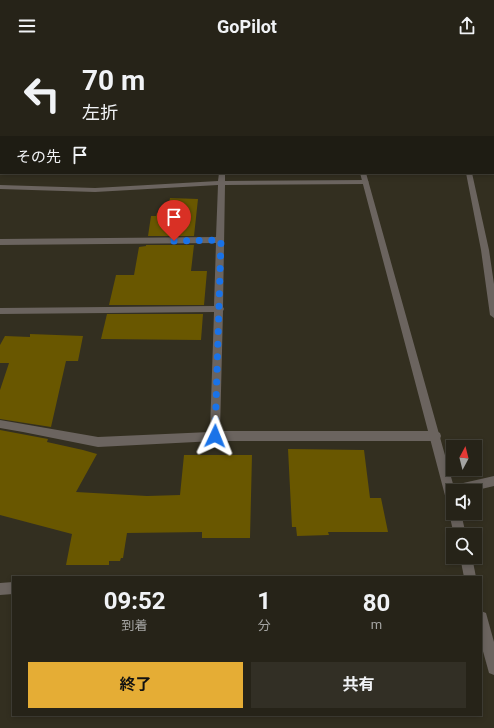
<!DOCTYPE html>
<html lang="ja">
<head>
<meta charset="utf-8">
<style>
  :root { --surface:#262318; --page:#322f25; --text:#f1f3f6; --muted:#a4a4a2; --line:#424037; --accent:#e5ad35 }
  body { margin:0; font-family:Roboto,"Noto Sans JP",sans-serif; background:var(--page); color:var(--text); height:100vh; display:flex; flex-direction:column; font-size:15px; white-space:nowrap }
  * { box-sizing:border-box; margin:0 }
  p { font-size:13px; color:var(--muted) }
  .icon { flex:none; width:22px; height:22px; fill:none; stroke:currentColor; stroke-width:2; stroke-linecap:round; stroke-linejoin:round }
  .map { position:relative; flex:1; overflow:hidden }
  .sheet { position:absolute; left:12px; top:524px; width:470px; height:140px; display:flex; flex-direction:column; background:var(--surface); border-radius:0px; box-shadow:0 2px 6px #0003,0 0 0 1px var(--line) }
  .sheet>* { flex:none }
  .hud { position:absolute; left:0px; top:0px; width:494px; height:122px; box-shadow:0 2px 6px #0003,0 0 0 1px var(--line); background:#262318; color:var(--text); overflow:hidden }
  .needle { width:26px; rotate:7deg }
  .tools { position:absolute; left:446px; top:388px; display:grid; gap:8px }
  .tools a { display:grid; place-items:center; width:36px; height:36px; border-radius:0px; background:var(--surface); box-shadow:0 2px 6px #0003,0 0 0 1px var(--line); font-size:20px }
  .pin { position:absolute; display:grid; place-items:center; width:34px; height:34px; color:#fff; margin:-41px -17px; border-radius:50% 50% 50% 0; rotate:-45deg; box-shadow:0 0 4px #0007 }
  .pin .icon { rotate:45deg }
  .me { position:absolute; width:44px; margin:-22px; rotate:2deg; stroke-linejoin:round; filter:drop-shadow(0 0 3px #0008) }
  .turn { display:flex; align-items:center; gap:14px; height:84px; padding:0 16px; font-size:18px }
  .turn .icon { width:52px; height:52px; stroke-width:2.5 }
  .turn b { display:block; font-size:28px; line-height:34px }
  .then { display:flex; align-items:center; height:38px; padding:0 16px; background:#0003; gap:8px; font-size:15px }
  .eta { display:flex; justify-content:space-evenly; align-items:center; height:68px; text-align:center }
  .eta b { font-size:24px; font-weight:700; line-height:28px }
  .action { display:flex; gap:8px; margin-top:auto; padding:8px 16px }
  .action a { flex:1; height:46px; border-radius:0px; background:var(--accent); color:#111; font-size:16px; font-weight:700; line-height:46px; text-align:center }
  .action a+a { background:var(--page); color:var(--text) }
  header { display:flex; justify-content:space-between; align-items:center; height:52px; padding:0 16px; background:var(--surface); font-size:18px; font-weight:700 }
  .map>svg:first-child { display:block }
  .building { fill:#695700 }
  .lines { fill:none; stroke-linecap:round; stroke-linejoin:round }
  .minor { fill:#6b645f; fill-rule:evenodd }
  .tertiary { fill:#6b645f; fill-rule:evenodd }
  .route { stroke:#1a73e8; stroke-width:7; stroke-dasharray:0 12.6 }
</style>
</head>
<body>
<header><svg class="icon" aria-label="menu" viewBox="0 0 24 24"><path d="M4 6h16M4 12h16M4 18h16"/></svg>GoPilot<svg class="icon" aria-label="share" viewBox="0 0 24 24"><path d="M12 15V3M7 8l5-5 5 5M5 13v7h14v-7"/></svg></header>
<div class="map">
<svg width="494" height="676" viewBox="0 0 494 676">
  <rect width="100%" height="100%" fill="#332f20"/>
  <g class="building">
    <path d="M170,146L198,147L194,184H148L151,164H156L157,161H167Z"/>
    <path d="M146,193H194L191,219H207L204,253H109L116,223H134L139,195L146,194Z"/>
    <path d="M107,262H203L201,288L101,287Z"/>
    <path d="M30,282L83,284L78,309H66L51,375L0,367V338L9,311H0V293L5,284L30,285Z"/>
    <path d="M0,378L48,387L47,390L83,398L97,402L76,440L147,444L180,443L184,403H252L250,486H202V480L127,481L123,506H121L120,509H109V513H66L72,482L0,463Z"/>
    <path d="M288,397L364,398L370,446H381L388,480H328L329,483L297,484L296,475H292Z"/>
  </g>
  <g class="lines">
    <g class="minor">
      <path d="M16,0H25L26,1H17Z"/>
      <rect x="108" y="0" width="6" height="1"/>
      <path d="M222,0H228L221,1Z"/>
      <rect x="391" y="0" width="6" height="1"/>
      <rect x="0" y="57" width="1" height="5"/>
      <path d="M0,106H1L0,111Z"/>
      <path d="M219,121H225V129L365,128L369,130L365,132L225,133L223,255L224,257L223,259L220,379H436L440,381L441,384L440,387L436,389H215L98,395L23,380L0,376V368L98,385L210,380L214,260L0,262V256L214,254L216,191L0,193V187L216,185L218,133L95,140L0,137V133L95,136L218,129Z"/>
      <path d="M466,121H472L489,198L494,232V266L490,263L481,198Z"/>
      <path d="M494,424V434L473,439H453V444L446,443L444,439L446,435L450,434Z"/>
      <path d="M13,530V542L0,543V531Z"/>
    </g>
    <g class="tertiary">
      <rect x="329" y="0" width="6" height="1"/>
      <path d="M360,121H366L455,439H453V461H461L466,483H454L449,461L453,456L449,455L447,451Z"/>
      <path d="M460,505H472L476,525H464Z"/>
      <path d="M481,559L486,561L494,590V623L489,621L481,592Z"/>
    </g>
  </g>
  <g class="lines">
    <path class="route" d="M174,189L221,188L215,384"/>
  </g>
</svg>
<div class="tools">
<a><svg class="needle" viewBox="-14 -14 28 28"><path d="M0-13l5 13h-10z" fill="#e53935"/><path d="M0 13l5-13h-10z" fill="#a4a4a2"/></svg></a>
<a><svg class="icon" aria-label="sound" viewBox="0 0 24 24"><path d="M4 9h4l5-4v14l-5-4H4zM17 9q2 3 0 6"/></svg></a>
<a><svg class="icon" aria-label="search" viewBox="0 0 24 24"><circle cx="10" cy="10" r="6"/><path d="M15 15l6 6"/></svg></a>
</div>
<div class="pin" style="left:174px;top:189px;background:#d93025"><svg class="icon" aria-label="arrive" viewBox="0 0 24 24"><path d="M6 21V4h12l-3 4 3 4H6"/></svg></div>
<svg class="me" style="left:215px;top:384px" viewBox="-20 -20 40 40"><path d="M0-17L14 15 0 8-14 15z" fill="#1a73e8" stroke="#fff" stroke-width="4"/></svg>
<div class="hud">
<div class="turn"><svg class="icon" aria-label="left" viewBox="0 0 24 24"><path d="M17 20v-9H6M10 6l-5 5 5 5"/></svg><div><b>70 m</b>左折</div></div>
<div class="then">その先<svg class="icon" aria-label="arrive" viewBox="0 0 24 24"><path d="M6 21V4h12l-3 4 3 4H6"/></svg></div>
</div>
<section class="sheet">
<div class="eta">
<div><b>09:52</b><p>到着</p></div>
<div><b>1</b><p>分</p></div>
<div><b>80</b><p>m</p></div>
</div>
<div class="action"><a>終了</a><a>共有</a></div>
</section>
</div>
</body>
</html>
